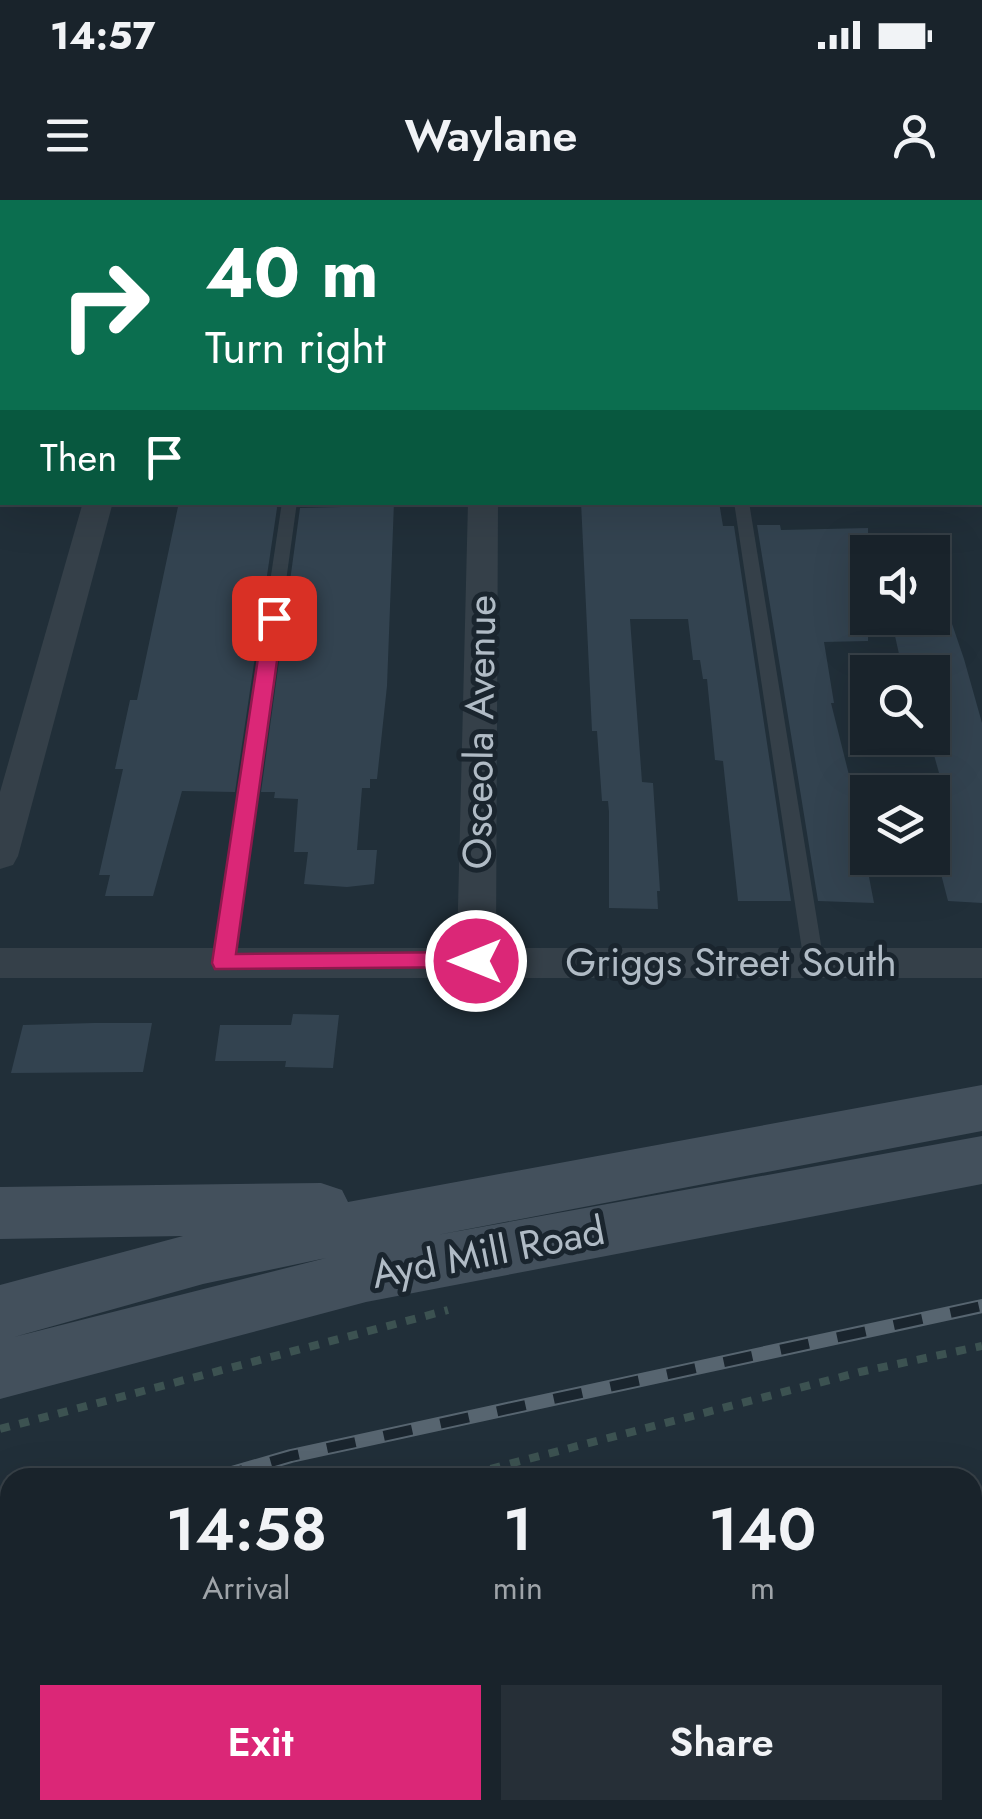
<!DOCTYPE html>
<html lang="en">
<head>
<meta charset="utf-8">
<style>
  :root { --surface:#19232b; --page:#262f37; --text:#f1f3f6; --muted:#9fa4a9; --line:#374047; --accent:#db2777 }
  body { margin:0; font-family:Jost,sans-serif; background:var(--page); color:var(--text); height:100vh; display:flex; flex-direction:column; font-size:38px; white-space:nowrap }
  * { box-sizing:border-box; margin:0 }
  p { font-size:32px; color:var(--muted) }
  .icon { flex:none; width:55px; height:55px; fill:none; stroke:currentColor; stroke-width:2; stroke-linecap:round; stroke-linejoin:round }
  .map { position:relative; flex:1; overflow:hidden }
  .side { position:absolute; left:0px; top:1268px; width:982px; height:352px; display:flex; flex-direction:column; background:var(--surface); border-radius:30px 30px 0 0; box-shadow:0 10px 40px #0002,0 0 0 2px var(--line) }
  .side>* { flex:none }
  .hud { position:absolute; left:0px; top:0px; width:982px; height:305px; box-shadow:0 10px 40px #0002,0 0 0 2px var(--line); background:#0b6e4f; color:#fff; overflow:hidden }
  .buttons { position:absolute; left:850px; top:335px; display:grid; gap:20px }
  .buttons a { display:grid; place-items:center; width:100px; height:100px; border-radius:0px; background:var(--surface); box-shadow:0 10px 40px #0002,0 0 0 2px var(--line); font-size:50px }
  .pin { position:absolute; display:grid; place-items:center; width:85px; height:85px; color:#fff; margin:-42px; border-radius:20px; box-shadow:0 5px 15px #0006 }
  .me { position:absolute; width:110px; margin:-55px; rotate:270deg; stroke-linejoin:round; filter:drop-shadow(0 0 8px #0008) }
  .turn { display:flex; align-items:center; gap:35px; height:210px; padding:0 40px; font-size:45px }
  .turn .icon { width:130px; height:130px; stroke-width:2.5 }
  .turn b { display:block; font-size:70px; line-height:85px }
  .then { display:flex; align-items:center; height:95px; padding:0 40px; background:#0003; gap:20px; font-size:38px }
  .eta { display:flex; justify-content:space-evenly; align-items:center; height:170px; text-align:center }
  .eta b { font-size:60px; font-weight:600; line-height:70px }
  .cta { display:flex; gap:20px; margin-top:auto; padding:20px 40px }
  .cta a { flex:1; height:115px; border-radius:0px; background:var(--accent); color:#fff; font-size:40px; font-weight:600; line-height:115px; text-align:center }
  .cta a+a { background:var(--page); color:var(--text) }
  .status { display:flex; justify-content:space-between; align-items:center; height:70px; padding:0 50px; background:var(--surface); direction:ltr }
  .status svg { height:28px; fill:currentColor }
  header { display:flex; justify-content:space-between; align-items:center; height:130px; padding:0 40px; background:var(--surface); font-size:45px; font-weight:600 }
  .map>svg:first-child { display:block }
  .building { fill:#334350 }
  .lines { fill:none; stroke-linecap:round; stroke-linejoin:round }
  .path { stroke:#3c5251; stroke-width:8; stroke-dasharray:10 10; stroke-linecap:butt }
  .lane { fill:#354049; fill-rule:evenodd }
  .street { fill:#354049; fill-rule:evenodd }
  .secondary { fill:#43505c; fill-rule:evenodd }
  .rail-casing { stroke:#576570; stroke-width:14 }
  .rail { stroke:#1a252e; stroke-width:10; stroke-dasharray:29; stroke-linecap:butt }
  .route { fill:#db2777; stroke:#8e194d; stroke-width:2.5 }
  .labels { text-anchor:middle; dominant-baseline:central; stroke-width:10; stroke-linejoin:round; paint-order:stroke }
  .street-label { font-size:40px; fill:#b0bbc5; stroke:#1a252e }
</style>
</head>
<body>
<div class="status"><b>14:57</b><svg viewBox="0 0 49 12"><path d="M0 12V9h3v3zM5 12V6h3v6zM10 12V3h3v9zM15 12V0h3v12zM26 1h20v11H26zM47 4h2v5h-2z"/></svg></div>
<header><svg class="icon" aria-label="menu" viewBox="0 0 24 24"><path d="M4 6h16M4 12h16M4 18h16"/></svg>Waylane<svg class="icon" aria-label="person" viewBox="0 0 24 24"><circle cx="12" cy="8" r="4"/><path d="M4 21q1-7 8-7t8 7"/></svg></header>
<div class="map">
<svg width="982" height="1619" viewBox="0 0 982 1619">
  <rect width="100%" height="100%" fill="#212f39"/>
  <g class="building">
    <path d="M179,302H276L277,308L235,592L182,591L153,696H105L110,675H99L123,569H115L130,500H137Z"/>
    <path d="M341,302H394L387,486L377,579H370V588H362L357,650H377L374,684L347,687L304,684L308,652H294L298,599L274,598L275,592H261L300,308L341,307Z"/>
    <path d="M581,302H719L723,326H734L791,701H738L723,561L715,560L707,479H703L700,460H693L688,419H630L642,582L653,583L660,691H657L658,709L609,708V612L608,601H602L597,531H592Z"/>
    <path d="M757,325H780L781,330L868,328V441L824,442L834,503H831L851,583L874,703L818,701Z"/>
    <path d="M891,418H950L964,459L982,523V703L948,701L932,639V580H941L932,548V472H903Z"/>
    <path d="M293,814L339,815L333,868L285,867L286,861H215L220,825H291Z"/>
    <path d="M94,823H152L143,872L11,873L23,825Z"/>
  </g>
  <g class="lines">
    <g class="path">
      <path d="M0,1229L448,1110"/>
      <path d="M473,1278L490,1269L860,1172L982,1146"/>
      <path d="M0,1431L10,1428"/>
    </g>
    <g class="lane">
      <path d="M686,0H698L699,2H687Z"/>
      <path d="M2,65V78L0,79V66Z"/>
      <path d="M282,302H297L233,763L223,770L213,763Z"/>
      <path d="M734,302H749L824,763L814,770L804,763Z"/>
      <path d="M932,1610H960L962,1619H934Z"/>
    </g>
    <g class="street">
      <rect x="477" y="0" width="24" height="2"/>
      <path d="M887,0H911L912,2H888Z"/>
      <rect x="0" y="152" width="2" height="16"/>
      <rect x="980" y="152" width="2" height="16"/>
      <path d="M980,233L982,234V257L980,256Z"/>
      <path d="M83,302H113L18,656L13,665L0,669V592Z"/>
      <path d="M468,302H498L496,748H982V778H0V748H457Z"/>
    </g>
    <path class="secondary" d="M982,885V931L437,1035L982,936V984L366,1102L0,1199V1085L183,1036L0,1039V987L321,983L342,990L348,1002ZM326,1058L14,1137L203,1084Z"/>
    <g class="rail-casing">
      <g id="rail">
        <path d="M215,1278L291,1256L982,1106"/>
        <path d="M0,1341L10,1337"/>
      </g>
    </g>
    <use href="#rail" class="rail"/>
  </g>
  <path class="route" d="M274,412L283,418L236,754L476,752L484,755L487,761L484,767L215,769L212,763L264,418Z"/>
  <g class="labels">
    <g class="street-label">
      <text transform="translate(479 532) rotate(-89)">Osceola Avenue</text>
      <text x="731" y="762">Griggs Street South</text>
      <text transform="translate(488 1052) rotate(-11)">Ayd Mill Road</text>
    </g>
  </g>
</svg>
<div class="buttons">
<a><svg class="icon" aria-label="sound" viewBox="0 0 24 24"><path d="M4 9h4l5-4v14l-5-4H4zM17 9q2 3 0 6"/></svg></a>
<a><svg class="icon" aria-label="search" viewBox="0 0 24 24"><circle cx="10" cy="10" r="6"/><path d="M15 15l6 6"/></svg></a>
<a><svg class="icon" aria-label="layers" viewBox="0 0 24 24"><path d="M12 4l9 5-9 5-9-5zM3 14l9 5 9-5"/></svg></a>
</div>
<div class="pin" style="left:274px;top:418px;background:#d93025"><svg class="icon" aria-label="arrive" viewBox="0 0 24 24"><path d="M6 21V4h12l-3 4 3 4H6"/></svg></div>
<svg class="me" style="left:476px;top:761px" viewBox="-20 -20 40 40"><circle r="17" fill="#db2777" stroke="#fff" stroke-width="3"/><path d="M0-11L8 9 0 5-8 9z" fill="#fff"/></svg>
<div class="hud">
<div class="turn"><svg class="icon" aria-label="right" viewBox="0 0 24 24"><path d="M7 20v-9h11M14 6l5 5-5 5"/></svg><div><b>40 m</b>Turn right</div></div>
<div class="then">Then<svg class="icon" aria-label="arrive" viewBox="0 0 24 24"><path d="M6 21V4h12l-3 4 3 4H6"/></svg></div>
</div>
<section class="side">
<div class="eta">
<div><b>14:58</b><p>Arrival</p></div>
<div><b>1</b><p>min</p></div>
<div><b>140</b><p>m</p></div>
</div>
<div class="cta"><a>Exit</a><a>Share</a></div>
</section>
</div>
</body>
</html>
